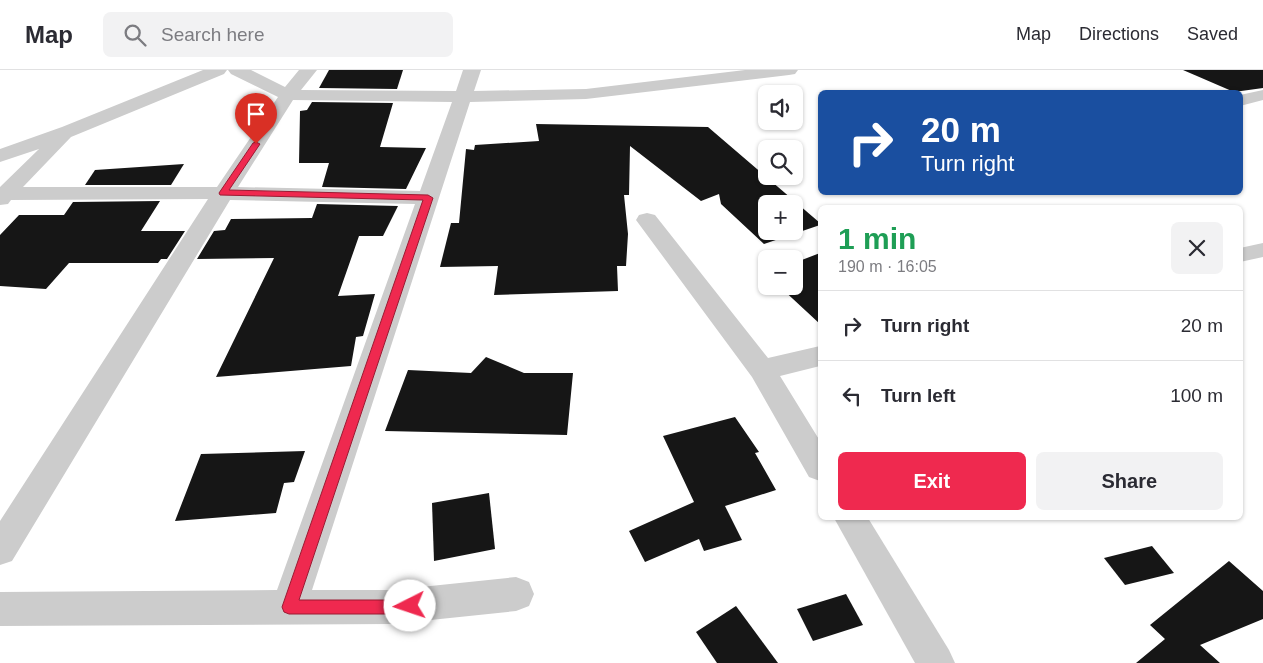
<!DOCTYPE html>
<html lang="en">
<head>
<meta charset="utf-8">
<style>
  :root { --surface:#fff; --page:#f2f2f3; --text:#2b2b33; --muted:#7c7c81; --line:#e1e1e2; --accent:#ef294f }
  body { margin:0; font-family:Arial,sans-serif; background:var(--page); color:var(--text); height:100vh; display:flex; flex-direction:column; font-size:19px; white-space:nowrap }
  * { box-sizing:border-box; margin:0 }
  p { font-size:16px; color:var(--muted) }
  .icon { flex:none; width:28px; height:28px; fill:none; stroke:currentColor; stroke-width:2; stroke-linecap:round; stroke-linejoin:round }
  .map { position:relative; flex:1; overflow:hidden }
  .details { position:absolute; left:818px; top:135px; width:425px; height:315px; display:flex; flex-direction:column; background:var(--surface); border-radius:8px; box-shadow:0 1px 4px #0004 }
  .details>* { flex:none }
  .guide { position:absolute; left:818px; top:20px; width:425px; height:105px; border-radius:8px; box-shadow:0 1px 4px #0004; background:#1a4fa0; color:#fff; overflow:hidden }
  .buttons { position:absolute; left:758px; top:15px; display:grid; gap:10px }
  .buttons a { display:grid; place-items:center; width:45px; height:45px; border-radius:8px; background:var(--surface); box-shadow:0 1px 4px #0004; font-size:25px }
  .pin { position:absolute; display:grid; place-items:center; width:42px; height:42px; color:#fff; margin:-51px -21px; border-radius:50% 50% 50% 0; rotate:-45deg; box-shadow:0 0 5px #0007 }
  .pin .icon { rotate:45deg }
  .me { position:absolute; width:55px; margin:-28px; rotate:266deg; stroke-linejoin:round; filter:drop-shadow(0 0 4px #0008) }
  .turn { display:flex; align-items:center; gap:18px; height:105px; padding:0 20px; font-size:22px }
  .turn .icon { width:65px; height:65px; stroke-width:2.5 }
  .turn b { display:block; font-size:35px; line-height:42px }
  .round { display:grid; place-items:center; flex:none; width:52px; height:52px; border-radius:8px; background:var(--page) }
  .overview { display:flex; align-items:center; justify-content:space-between; height:85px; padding:0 20px }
  h1 { font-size:30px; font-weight:800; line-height:38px; color:#1e9e55 }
  .button { display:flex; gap:10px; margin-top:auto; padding:10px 20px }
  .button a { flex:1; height:58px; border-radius:8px; background:var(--accent); color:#fff; font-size:20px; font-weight:800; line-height:58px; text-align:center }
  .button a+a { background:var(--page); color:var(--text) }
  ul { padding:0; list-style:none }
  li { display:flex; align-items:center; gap:15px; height:70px; padding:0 20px; border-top:1px solid var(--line) }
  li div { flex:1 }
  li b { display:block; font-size:19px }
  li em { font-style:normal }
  header { display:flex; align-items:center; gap:30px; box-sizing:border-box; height:70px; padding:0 25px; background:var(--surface); border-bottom:1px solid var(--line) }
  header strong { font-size:24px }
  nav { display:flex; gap:28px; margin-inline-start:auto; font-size:18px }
  .search { width:350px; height:45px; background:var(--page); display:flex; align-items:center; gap:12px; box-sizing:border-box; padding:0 18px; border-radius:8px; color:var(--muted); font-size:19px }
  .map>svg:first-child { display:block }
  .building { fill:#161616; fill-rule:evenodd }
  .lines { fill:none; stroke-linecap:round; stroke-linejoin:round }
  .minor { fill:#ccc; fill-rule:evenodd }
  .route { fill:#ef294f; stroke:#9b1b33 }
</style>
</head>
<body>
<header>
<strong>Map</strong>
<div class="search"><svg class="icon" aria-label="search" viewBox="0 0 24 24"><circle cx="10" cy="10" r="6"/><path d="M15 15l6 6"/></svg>Search here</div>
<nav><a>Map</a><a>Directions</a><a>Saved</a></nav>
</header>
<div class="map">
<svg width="1263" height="593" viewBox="0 0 1263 593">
  <rect width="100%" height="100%" fill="#fff"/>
  <g class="building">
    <path d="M329,0H403L397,19L319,18Z"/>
    <path d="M1183,0H1263V18L1234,22Z"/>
    <path d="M312,32L393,33L380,77L426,78L406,119L322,117L329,93H299L300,41L307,40Z"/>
    <path d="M536,54L708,57L820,153V155L764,174L721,134L719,124L701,131L630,76L629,125H624L628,164L626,196H617L618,221L494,225L498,196L440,197L451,153H459L466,79L474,80L475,75L539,71ZM766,134H794V161H766Z"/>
    <path d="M184,94L171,115H85L95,100Z"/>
    <path d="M160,131L141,161H185L167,189H161L158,193H69L46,219L0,216V165L19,145H64L73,132Z"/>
    <path d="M317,134L398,136L383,166H359L338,226L375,224L363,266L356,267L351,296L216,307L274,188L197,189L214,161L225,160L231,149L312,148Z"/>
    <path d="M820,183V254L779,216H794V193Z"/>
    <path d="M486,287L524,303H573L567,365L385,361L408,300L471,303Z"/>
    <path d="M735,347L759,382L755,383L776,420L725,436L742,470L704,481L699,469L645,492L629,461L694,432L663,366Z"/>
    <path d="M305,381L294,412L284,413L276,443L175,451L201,384Z"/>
    <path d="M489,423L495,479L434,491L432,433Z"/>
    <path d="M1152,476L1174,503L1125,515L1104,488Z"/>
    <path d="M1229,491L1263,521V549L1200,575L1220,593H1136L1165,569L1150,555Z"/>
    <path d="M846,524L863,555L813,571L797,539Z"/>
    <path d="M736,536L778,593H717L696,562Z"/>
  </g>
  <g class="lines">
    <g class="minor">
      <path d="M203,0H227L224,4L71,67L23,117H217L278,27L231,4L228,0H251L285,17L299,0H317L301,20L456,21L463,0H481L474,21L586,19L745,0H798L795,4L789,5L586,29L470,32L312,520H392L516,507L529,512L534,524L529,536L516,541L392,554L0,556V522L277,520L415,134L230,130L12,491L0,495V451L208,129L11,130L8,134L0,135V117L39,79L0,92V79L62,57ZM293,30L452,32L420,121L238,117Z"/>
      <path d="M1263,20V30L1240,36V25Z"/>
      <path d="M647,143L655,145L768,288L820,276V296L780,306L820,371V411L809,407L752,307L636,150L639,145Z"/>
      <path d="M1263,173V187L1240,192V178Z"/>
      <path d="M834,448H868L949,580L955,593H915Z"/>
    </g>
  </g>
  <path class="route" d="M256,72L260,74L229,120L428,125L433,128L299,530H392L410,528L415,530L417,536L415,541L392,544H289L284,542L282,537L423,130L220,125L219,123L253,73Z"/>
</svg>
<div class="buttons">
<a><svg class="icon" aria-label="sound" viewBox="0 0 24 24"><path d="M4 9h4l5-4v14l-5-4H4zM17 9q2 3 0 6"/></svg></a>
<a><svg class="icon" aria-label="search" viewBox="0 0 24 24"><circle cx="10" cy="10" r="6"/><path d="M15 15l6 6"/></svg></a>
<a>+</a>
<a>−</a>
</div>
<div class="pin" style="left:256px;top:74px;background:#d93025"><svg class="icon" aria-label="arrive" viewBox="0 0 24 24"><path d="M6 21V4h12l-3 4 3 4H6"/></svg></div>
<svg class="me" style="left:410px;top:536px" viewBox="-20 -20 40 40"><circle r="19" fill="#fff"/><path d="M0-13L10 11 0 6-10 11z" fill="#ef294f"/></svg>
<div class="guide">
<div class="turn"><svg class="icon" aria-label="right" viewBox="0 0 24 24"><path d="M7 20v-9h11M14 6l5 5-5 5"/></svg><div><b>20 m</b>Turn right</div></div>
</div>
<section class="details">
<div class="overview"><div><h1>1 min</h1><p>190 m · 16:05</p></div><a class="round"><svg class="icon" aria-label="close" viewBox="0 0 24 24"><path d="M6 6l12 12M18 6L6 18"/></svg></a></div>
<ul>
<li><svg class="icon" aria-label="right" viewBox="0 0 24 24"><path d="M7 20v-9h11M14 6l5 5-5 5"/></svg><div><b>Turn right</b></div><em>20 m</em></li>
<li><svg class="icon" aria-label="left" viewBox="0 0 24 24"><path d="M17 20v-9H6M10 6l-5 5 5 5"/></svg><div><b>Turn left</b></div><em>100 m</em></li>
</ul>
<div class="button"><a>Exit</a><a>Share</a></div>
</section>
</div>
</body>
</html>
